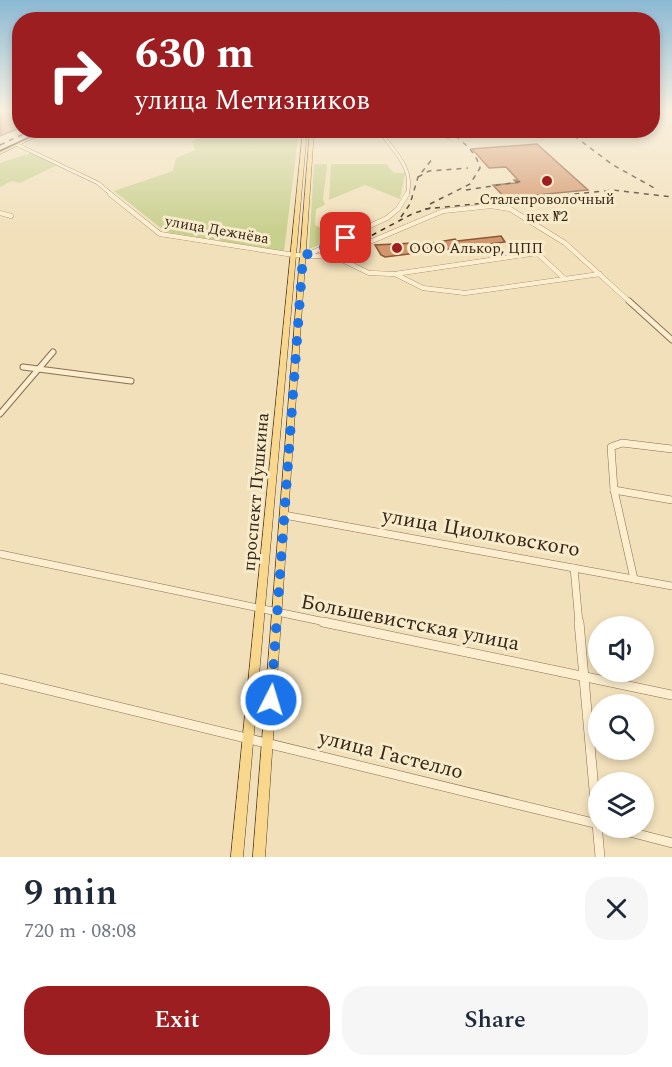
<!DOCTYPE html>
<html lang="en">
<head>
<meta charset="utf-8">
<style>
  :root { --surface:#fff; --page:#f6f6f7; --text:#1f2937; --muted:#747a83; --accent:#9d1e20 }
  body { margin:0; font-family:Spectral,serif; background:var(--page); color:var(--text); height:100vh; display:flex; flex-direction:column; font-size:22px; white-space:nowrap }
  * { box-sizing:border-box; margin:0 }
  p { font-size:20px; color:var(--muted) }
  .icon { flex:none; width:33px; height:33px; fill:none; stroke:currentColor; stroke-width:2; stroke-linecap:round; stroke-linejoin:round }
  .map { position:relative; height:857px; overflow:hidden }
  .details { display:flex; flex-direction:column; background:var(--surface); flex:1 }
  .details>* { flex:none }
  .guide { position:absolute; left:12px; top:12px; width:648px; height:126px; border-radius:24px; box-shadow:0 3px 9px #0003; background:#9d1e20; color:#fff; overflow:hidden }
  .fabs { position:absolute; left:588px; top:616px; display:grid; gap:12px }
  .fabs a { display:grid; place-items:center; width:66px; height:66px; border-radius:50%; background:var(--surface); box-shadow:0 3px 9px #0003; font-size:30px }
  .pin { position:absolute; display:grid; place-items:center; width:51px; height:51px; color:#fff; margin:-26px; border-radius:12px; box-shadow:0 3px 9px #0006 }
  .me { position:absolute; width:66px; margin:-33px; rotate:5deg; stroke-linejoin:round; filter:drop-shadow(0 0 4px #0008) }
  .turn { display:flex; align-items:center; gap:21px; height:126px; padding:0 24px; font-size:27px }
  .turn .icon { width:78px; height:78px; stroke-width:2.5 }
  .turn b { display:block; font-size:42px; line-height:51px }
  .round { display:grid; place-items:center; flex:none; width:63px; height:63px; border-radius:24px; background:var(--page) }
  .overview { display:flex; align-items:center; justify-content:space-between; height:102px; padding:0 24px }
  h1 { font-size:36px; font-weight:600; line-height:45px }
  .action { display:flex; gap:12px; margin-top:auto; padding:12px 24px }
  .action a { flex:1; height:69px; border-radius:24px; background:var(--accent); color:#fff; font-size:24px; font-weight:600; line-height:69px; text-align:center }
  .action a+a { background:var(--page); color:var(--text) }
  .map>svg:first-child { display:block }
  .green { fill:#c8d08e }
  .building { fill:#d3966c; stroke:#8a5737; stroke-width:1.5 }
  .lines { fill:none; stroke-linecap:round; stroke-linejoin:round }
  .minor-far4-casing { stroke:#896f53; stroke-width:4 }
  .minor-far3-casing { stroke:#896f53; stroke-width:5 }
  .minor-far2-casing { stroke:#896f53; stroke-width:7 }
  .minor-far1-casing { stroke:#896f53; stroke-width:8 }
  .minor-casing { stroke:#896f53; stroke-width:10 }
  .major-casing { stroke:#563d28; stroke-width:1 }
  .minor-far4 { stroke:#fceece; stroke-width:3 }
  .minor-far3 { stroke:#fceece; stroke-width:4.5 }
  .minor-far2 { stroke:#fceece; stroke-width:5 }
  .minor-far1 { stroke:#fceece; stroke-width:7 }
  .minor { stroke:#fceece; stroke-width:9 }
  .major { fill:#f9d78d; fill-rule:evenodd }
  .tram { stroke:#37271a; stroke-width:1.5 }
  .rail { stroke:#37271a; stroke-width:1.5; stroke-dasharray:5 5; stroke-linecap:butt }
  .route { stroke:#1a73e8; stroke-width:10; stroke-dasharray:0 18 }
  .poi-dot { fill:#9d1e20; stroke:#f8ebca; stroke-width:2 }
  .labels { text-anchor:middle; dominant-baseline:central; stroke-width:6; stroke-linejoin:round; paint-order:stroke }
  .far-poi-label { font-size:15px; fill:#37271a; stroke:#f8ebca }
  .far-street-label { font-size:15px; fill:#37271a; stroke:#f8ebca }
  .street-label { font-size:18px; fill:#37271a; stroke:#f8ebca }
  .near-street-label { font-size:21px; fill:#37271a; stroke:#f8ebca }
</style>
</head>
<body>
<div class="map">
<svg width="672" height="857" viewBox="0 0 672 857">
  <rect width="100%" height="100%" fill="#f1e0ba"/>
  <g class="green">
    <path d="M219,131H299L284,251L166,232L114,191L173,171L176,158L195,150L192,141Z"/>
    <path d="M31,153L57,165L20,183L12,181L0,187V163Z"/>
    <path d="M314,164H327V167L323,199L325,205L316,209L315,225L339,237L309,249Z"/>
    <path d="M331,164H386L394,173H405L400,199L365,185L329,200Z"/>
  </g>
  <g class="building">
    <path d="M0,111H20V128L0,136Z"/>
    <path d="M437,130H476V133L447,138Z"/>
    <path d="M537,144L557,162L588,190L505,198L493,185L517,183L514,180H518L506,167L489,168L472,149Z"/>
    <path d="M501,236L505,242L385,257L381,255L375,245L414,243L416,246L455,239L457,241Z"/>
  </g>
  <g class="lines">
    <g class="minor-far4-casing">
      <g id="minor-far4">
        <path d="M379,130C393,151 415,168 407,195"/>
        <path d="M18,145L98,183L112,195"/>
      </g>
    </g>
    <g class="minor-far3-casing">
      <g id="minor-far3">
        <path d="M110,194L160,234L294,255L334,257L443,211L491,206L510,209L565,243L631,303"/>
        <path d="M0,213L11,216"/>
        <path d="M307,255L387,218L398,209L407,194"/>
        <path d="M336,257L369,273L395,274L537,253L565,279"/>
        <path d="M395,274L423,288L465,293L600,274"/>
      </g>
    </g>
    <g class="minor-far2-casing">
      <g id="minor-far2">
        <path d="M629,301L672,340"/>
        <path d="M23,367L131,381"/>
        <path d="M0,414L53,352"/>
      </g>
    </g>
    <g class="minor-far1-casing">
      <g id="minor-far1">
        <path d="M614,490L672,500"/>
        <path d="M284,515L672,586"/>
        <path d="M0,554L330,623"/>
        <path d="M574,568L579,623"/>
        <path d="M634,579L614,490L611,447L622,443L672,449"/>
      </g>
    </g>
    <g class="minor-casing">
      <g id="minor">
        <path d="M323,622L672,695"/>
        <path d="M579,622L600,857"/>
        <path d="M0,678L598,824"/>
        <path d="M614,828L672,843"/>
      </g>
    </g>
    <g class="major-casing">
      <g id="major">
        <path d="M45,130H51L0,154V151Z"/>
        <path d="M303,130H307L243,857H231Z"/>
        <path d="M310,130H314L265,857H253Z"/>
      </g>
    </g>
    <use href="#minor-far4" class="minor-far4"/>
    <use href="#minor-far3" class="minor-far3"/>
    <use href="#minor-far2" class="minor-far2"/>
    <use href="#minor-far1" class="minor-far1"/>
    <use href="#minor" class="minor"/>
    <use href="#major" class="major"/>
    <path class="tram" d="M0,151L45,130"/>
    <g class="rail">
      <path d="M566,130L613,165L658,190"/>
      <path d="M0,145L32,130"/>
      <path d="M418,177L429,171L468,168"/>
      <path d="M466,190L524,181"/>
      <path d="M430,204L470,184L480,168C476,152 465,144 453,134"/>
      <path d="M425,209L613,190L672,197"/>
      <path d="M401,217L410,204L418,177L433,158"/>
      <path d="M363,240L412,214L433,207"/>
    </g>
  </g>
  <linearGradient id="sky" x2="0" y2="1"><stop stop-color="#8bb9d4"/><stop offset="0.48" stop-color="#f9f1e0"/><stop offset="1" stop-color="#f9f1e0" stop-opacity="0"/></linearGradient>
  <rect width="672" height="231" fill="url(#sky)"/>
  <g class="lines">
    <path class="route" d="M271,700L303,256L346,238"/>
  </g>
  <g class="poi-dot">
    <circle cx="547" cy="181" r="6"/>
    <circle cx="397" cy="248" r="6"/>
  </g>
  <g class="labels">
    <g class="far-poi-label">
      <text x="547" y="199">Сталепроволочный<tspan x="547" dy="17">цех №2</tspan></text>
      <text x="409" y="248" text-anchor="start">ООО Алькор, ЦПП</text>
    </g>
    <g class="far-street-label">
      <text transform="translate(217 230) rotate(10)">улица Дежнёва</text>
    </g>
    <g class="street-label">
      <text transform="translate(256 492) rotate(-85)">проспект Пушкина</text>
    </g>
    <g class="near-street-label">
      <text transform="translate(481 533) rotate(10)">улица Циолковского</text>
      <text transform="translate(410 623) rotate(11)">Большевистская улица</text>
      <text transform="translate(391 755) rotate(14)">улица Гастелло</text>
    </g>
  </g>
</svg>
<div class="fabs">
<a><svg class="icon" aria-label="sound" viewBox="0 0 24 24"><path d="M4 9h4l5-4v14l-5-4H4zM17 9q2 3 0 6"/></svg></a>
<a><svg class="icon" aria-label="search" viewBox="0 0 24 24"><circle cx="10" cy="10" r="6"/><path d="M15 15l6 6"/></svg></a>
<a><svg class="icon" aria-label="layers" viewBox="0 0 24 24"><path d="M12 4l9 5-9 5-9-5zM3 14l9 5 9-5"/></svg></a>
</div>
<div class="pin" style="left:346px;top:238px;background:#d93025"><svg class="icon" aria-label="arrive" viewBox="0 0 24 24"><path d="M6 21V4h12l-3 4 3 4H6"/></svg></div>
<svg class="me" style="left:271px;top:700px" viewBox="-20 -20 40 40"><circle r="17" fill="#1a73e8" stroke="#fff" stroke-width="3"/><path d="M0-11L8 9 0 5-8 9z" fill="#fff"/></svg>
<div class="guide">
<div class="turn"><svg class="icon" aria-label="right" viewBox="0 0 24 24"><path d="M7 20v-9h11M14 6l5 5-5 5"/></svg><div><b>630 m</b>улица Метизников</div></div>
</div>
</div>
<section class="details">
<div class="overview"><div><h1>9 min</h1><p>720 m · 08:08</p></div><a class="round"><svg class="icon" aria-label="close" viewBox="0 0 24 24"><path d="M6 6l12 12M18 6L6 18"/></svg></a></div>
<div class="action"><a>Exit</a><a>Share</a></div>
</section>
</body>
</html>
